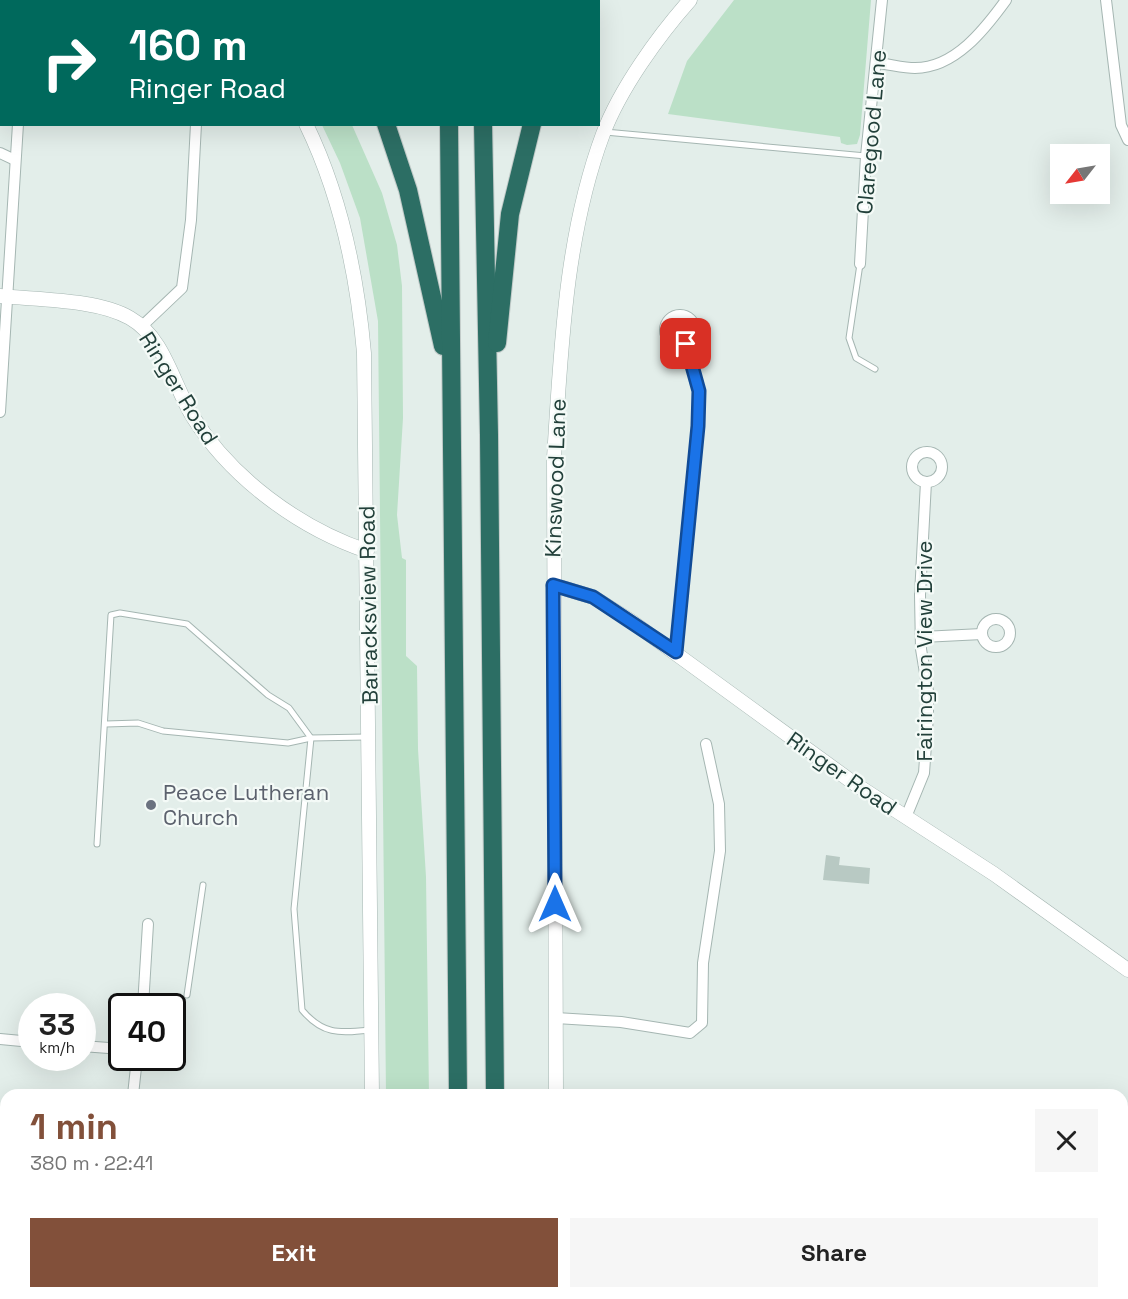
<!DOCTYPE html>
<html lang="en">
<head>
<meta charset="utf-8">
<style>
  :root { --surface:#fff; --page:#f6f6f6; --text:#222; --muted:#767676; --accent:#82503a }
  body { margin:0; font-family:"Space Grotesk",sans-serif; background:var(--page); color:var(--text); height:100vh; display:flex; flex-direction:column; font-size:22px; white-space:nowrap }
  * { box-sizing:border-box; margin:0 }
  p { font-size:20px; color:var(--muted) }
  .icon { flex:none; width:33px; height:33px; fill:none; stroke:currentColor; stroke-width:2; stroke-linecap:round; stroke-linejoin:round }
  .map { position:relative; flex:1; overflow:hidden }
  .drawer { position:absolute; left:0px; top:1089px; width:1128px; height:210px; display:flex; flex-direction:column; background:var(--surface); border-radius:18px 18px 0 0; box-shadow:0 6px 24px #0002 }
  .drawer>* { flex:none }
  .guide { position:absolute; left:0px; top:0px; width:600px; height:126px; box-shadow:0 6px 24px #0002; background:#00695c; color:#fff; overflow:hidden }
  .needle { width:39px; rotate:239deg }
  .tools { position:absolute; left:1050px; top:144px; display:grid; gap:12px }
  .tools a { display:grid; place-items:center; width:60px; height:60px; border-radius:0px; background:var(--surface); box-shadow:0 6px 24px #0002; font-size:30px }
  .speed { position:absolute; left:18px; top:993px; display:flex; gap:12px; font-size:30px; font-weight:700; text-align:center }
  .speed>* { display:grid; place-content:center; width:78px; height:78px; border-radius:50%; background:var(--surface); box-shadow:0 6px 24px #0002; line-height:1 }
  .speed small { font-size:15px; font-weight:400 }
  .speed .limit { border:3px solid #111; border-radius:9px; background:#fff; color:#111 }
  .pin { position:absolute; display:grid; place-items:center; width:51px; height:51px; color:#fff; margin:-26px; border-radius:12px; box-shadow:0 3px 9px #0006 }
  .me { position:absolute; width:66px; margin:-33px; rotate:0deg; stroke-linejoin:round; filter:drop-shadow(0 0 4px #0008) }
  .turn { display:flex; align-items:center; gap:21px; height:126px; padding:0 30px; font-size:27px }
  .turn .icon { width:78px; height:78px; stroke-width:2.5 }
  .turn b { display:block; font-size:42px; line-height:51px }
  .round { display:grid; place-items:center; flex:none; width:63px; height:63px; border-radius:0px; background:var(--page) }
  .headline { display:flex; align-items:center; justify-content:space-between; height:102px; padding:0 30px }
  h1 { font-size:36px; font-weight:700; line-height:45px; color:var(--accent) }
  .primary-button { display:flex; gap:12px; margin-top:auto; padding:12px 30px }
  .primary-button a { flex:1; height:69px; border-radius:0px; background:var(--accent); color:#fff; font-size:24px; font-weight:700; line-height:69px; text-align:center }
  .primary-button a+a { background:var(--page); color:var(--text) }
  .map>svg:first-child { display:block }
  .green { fill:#bbe0c7 }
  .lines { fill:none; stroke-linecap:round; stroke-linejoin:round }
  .stream { stroke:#89c5d5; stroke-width:4 }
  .building { fill:#b8c9c3 }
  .service-casing { stroke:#a5b6b2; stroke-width:7 }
  .minor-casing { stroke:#a5b6b2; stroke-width:12 }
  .tertiary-casing { stroke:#a5b6b2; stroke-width:15 }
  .motorway-casing { stroke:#c1cac8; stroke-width:20 }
  .service { stroke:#fff; stroke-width:5 }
  .minor { stroke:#fff; stroke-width:10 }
  .tertiary { stroke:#fff; stroke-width:14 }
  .motorway { stroke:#2c6e64; stroke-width:18 }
  .route-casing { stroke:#114b97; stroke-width:15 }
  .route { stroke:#1a73e8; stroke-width:10 }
  .worship-dot { fill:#6b7280; stroke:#f4faf7; stroke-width:2 }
  .labels { text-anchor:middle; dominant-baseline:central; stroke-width:4.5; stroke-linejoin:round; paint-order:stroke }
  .street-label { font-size:22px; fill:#22403a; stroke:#f4faf7 }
  .worship-label { font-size:22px; fill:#5b616d; stroke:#f4faf7; text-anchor:start }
</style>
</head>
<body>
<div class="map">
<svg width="1128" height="1299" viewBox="0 0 1128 1299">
  <rect width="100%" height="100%" fill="#e3eeea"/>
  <g class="green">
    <path d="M734,0H871L860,135L857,144L847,145L841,143L840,137L668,114L687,61Z"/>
    <path d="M322,125H352L382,193L397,245L402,286L403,418L397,515L402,558L406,560V656L417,666L418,749L426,877L429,1095H386L378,321L360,218L340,163Z"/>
    <rect x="388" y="1293" width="43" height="6"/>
  </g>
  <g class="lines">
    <path class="stream" d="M402,2V0"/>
  </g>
  <path class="building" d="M826,855L840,857L839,865L870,868L869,884L823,880Z"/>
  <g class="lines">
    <g class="service-casing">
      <g id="service">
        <path d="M605,132L866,156"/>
        <path d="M860,264L849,338L856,358L875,369"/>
        <path d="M106,724L138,723L163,731L288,743L311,738L366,737"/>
        <path d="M97,844L111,615L120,613L187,624L268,695L289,708L311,738L294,909L302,1010C323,1035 339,1033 370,1030"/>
        <path d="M187,995L203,885"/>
        <path d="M620,1299L726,1293"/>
      </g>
    </g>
    <g class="minor-casing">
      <g id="minor">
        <path d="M1106,0L1121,125L1128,140"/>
        <path d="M28,2V0"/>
        <path d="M877,63C889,64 903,68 915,68C955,68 985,29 1006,0"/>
        <path d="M0,153L15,160"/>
        <path d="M860,264L866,156L882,0"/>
        <circle cx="680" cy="330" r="15"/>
        <path d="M142,326L182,288L191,220L196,124"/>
        <path d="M0,412L18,124"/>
        <circle cx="927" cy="467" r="15"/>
        <circle cx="996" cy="633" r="14"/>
        <path d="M922,637L982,634"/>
        <path d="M676,652L697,443L699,391L686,344"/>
        <path d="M906,817L924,773L928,716V691L921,649L920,595L926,482"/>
        <path d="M143,1006L148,924"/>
        <path d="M556,1018L621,1022L690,1033L702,1023L703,963L720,851L719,804L706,744"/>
        <path d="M0,1039L32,1042"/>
        <path d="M82,1046L122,1049"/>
        <path d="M133,1095L137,1058"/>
        <path d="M908,1293L910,1299"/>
        <path d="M112,1299L113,1293"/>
      </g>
    </g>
    <g class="tertiary-casing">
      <g id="tertiary">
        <path d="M240,0V2"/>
        <path d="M306,124C341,196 357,273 364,353L372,1095"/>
        <path d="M0,296C38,300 97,299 130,318C165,338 173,385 193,417C231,478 299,528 367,551"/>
        <path d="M553,585L593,597L631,621L855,784L994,874L1128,970"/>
        <path d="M556,1095L554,458C561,350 565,236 603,134C620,89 658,36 690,0"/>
        <path d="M374,1293V1299"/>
        <path d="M557,1293V1299"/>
      </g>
    </g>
    <g class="motorway-casing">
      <g id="motorway">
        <path d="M321,0L322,2"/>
        <path d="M448,0V2"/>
        <path d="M481,0L482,2"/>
        <path d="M586,2V0"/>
        <path d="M386,124L408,190L443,346"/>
        <path d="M449,124L458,1095"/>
        <path d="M483,124L489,435L495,1095"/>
        <path d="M497,343L510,214L532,124"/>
        <path d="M459,1293V1299"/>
        <path d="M497,1293V1299"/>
      </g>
    </g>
    <use href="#service" class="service"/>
    <use href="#minor" class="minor"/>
    <use href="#tertiary" class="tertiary"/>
    <use href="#motorway" class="motorway"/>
  </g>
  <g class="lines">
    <g class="route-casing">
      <path id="route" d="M555,904L553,585L593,597L676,652L698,426L699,391L686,344"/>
    </g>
    <use href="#route" class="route"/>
  </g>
  <circle class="worship-dot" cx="151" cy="805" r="6"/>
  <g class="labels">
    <g class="street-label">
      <text transform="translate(871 132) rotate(-85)">Claregood Lane</text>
      <text transform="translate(179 388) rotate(58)">Ringer Road</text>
      <text transform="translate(555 478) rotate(-88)">Kinswood Lane</text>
      <text transform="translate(368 605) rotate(-91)">Barracksview Road</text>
      <text transform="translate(924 651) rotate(-90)">Fairington View Drive</text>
      <text transform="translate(842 773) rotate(35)">Ringer Road</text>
    </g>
    <g class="worship-label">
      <text x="163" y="792">Peace Lutheran<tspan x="163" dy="25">Church</tspan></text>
    </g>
  </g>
</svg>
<div class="tools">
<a><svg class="needle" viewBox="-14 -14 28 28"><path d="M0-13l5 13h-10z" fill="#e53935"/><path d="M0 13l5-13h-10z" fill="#767676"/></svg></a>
</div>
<div class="speed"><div>33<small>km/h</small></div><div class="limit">40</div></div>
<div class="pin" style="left:686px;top:344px;background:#d93025"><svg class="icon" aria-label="arrive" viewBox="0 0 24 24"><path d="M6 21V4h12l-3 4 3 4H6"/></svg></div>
<svg class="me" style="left:555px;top:904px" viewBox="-20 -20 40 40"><path d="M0-17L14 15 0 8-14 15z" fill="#1a73e8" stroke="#fff" stroke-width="4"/></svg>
<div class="guide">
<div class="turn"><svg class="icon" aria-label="right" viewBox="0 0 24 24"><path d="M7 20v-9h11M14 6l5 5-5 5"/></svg><div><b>160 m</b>Ringer Road</div></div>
</div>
<section class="drawer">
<div class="headline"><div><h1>1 min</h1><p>380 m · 22:41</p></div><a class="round"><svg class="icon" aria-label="close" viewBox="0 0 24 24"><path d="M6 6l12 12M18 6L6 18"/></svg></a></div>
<div class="primary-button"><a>Exit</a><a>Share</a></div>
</section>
</div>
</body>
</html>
